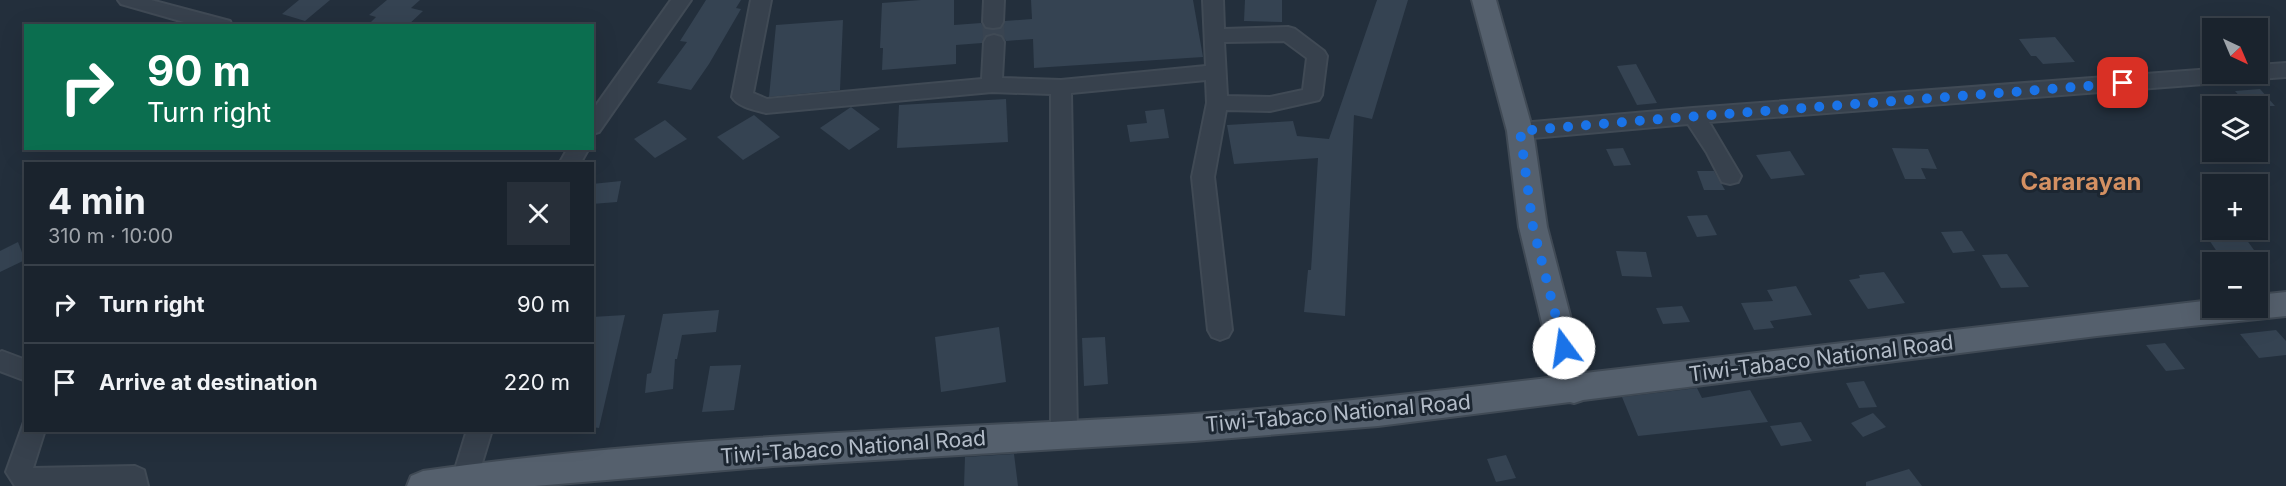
<!DOCTYPE html>
<html lang="en">
<head>
<meta charset="utf-8">
<style>
  :root { --surface:#1a232d; --page:#272f39; --text:#f1f3f6; --muted:#9fa4aa; --line:#384049 }
  body { margin:0; font-family:Inter,sans-serif; background:var(--page); color:var(--text); height:100vh; display:flex; flex-direction:column; font-size:22px; white-space:nowrap }
  * { box-sizing:border-box; margin:0 }
  p { font-size:20px; color:var(--muted) }
  .icon { flex:none; width:33px; height:33px; fill:none; stroke:currentColor; stroke-width:2; stroke-linecap:round; stroke-linejoin:round }
  .map { position:relative; flex:1; overflow:hidden }
  .sheet { position:absolute; left:24px; top:162px; width:570px; height:270px; display:flex; flex-direction:column; background:var(--surface); border-radius:0px; box-shadow:0 6px 24px #0002,0 0 0 2px var(--line) }
  .sheet>* { flex:none }
  .banner { position:absolute; left:24px; top:24px; width:570px; height:126px; border-radius:0px; box-shadow:0 6px 24px #0002,0 0 0 2px var(--line); background:#0b6e4f; color:#fff; overflow:hidden }
  .needle { width:39px; rotate:136deg }
  .tools { position:absolute; left:2202px; top:18px; display:grid; gap:12px }
  .tools a { display:grid; place-items:center; width:66px; height:66px; border-radius:0px; background:var(--surface); box-shadow:0 6px 24px #0002,0 0 0 2px var(--line); font-size:30px }
  .pin { position:absolute; display:grid; place-items:center; width:51px; height:51px; color:#fff; margin:-26px; border-radius:12px; box-shadow:0 3px 9px #0006 }
  .me { position:absolute; width:66px; margin:-33px; rotate:346deg; stroke-linejoin:round; filter:drop-shadow(0 0 4px #0008) }
  .turn { display:flex; align-items:center; gap:21px; height:126px; padding:0 24px; font-size:27px }
  .turn .icon { width:78px; height:78px; stroke-width:2.5 }
  .turn b { display:block; font-size:42px; line-height:51px }
  .round { display:grid; place-items:center; flex:none; width:63px; height:63px; border-radius:0px; background:var(--page) }
  .summary { display:flex; align-items:center; justify-content:space-between; height:102px; padding:0 24px }
  h1 { font-size:36px; font-weight:700; line-height:45px }
  ul { padding:0; list-style:none }
  li { display:flex; align-items:center; gap:18px; height:78px; padding:0 24px; border-top:2px solid var(--line) }
  li div { flex:1 }
  li b { display:block; font-size:22px }
  li em { font-style:normal }
  .map>svg:first-child { display:block }
  .building { fill:#354352 }
  .lines { fill:none; stroke-linecap:round; stroke-linejoin:round }
  .minor-tunnel { stroke:#394451; stroke-width:22; stroke-dasharray:22 11; stroke-linecap:butt }
  .minor-casing { stroke:#404a55; stroke-width:4 }
  .major-casing { stroke:#404a55; stroke-width:4 }
  .minor { fill:#37414d; fill-rule:evenodd }
  .major { fill:#55606d; fill-rule:evenodd }
  .route { stroke:#1a73e8; stroke-width:10; stroke-dasharray:0 18 }
  .labels { text-anchor:middle; dominant-baseline:central; stroke-width:6; stroke-linejoin:round; paint-order:stroke }
  .street-label { font-size:21px; fill:#b3bcc8; stroke:#1c2631 }
  .quarter-label { font-size:24px; font-weight:bold; fill:#d49062; stroke:#1c2631 }
</style>
</head>
<body>
<div class="map">
<svg width="2286" height="486" viewBox="0 0 2286 486">
  <rect width="100%" height="100%" fill="#232f3c"/>
  <g class="building">
    <path d="M299,0H330L305,21L282,14Z"/>
    <path d="M387,0H420L411,8L423,11L407,26H367L376,17L369,15Z"/>
    <path d="M706,0H741L736,8L741,9L709,64L691,90L657,83L687,42L680,41Z"/>
    <path d="M921,0H954V25L981,23L986,29L993,30L1002,28L1005,21L1032,19L1031,0H1193L1203,57L1034,68L1033,39L1006,41L1002,35L993,33L985,36L982,43L956,45V64L882,70L883,48H880L882,3Z"/>
    <path d="M1245,0H1282V22L1244,21Z"/>
    <path d="M1377,0H1408L1372,119L1354,115L1345,316L1304,312L1308,270H1311L1318,158L1234,164L1227,125L1293,121L1297,136L1329,139Z"/>
    <path d="M843,20L840,90L769,97L776,25Z"/>
    <path d="M2055,37L2075,62L2043,64L2036,56H2031L2019,39Z"/>
    <path d="M1636,64L1657,103L1637,105L1617,66Z"/>
    <path d="M2260,89L2275,106H2248L2235,91Z"/>
    <path d="M1006,99L1008,142L897,148L899,105Z"/>
    <path d="M851,107L880,129L849,150L820,128Z"/>
    <path d="M1164,109L1169,138L1130,142L1127,125L1147,123L1145,111Z"/>
    <path d="M754,115L780,137L743,160L717,137Z"/>
    <path d="M665,120L687,139L655,158L634,139Z"/>
    <path d="M1623,148L1631,165L1614,166L1606,149Z"/>
    <path d="M1892,148L1928,149L1937,169L1921,168L1926,179H1905Z"/>
    <path d="M1790,151L1805,175L1771,179L1756,155Z"/>
    <path d="M1697,171H1714L1725,190H1704Z"/>
    <path d="M621,181L617,202L592,204V184Z"/>
    <path d="M1707,215L1717,235L1697,237L1687,216Z"/>
    <path d="M1962,231L1975,251L1953,253L1941,232Z"/>
    <path d="M2203,231H2234L2240,239H2246L2262,261L2224,262Z"/>
    <path d="M18,242L25,260L0,272V251Z"/>
    <path d="M1616,251L1646,252L1652,277L1622,276Z"/>
    <path d="M2007,254L2029,287L2001,288L1982,255Z"/>
    <path d="M1884,272L1905,303L1868,309L1849,280L1860,278L1859,275Z"/>
    <path d="M1796,286L1812,315L1770,321L1774,328L1754,330L1741,303L1773,301L1767,290Z"/>
    <path d="M1682,306L1690,322L1663,324L1656,308Z"/>
    <path d="M719,310L716,332L682,335L677,359H675L673,389L645,393L647,374L651,373L663,314Z"/>
    <path d="M625,315L599,428L592,427V317Z"/>
    <path d="M999,327L1006,382L941,392L935,337Z"/>
    <path d="M2276,330L2286,341V355L2259,358L2240,334Z"/>
    <path d="M1105,337L1108,384L1084,386L1082,338Z"/>
    <path d="M2165,343L2185,369L2166,371L2146,345Z"/>
    <path d="M741,365L734,410L702,412L710,366Z"/>
    <path d="M1864,381L1877,407L1859,408L1846,383Z"/>
    <path d="M1697,388L1702,398L1750,390L1768,422L1638,436L1622,397Z"/>
    <path d="M1873,413L1886,427L1863,437L1851,423Z"/>
    <path d="M1801,422L1812,441L1781,446L1770,426Z"/>
    <path d="M1014,454L1018,486H964L965,457Z"/>
    <path d="M1506,455L1516,478L1496,482L1487,459Z"/>
    <path d="M1909,469L1922,486H1866V482Z"/>
  </g>
  <g class="lines">
    <path class="minor-tunnel" d="M993,22L994,42"/>
    <g class="minor-casing">
      <g id="minor">
        <path d="M118,0H151L230,21L232,26H198L121,4Z"/>
        <path d="M671,0H691L599,132L592,134V111Z"/>
        <path d="M751,0H771L753,93L767,99L982,79L984,42L987,37L994,35L1001,37L1004,42L1002,78L1061,80L1206,66L1203,0H1223L1224,29L1288,27L1295,29L1324,51L1327,56L1322,95L1319,100L1270,111L1226,110L1214,177L1232,330L1228,337L1220,340L1212,337L1208,330L1192,177L1207,103L1206,80L1071,93L1077,433L1073,441L1064,444L1055,441L1051,433V94L992,92L766,113C755,110 738,107 732,97ZM1284,41L1307,58L1303,90L1270,97L1227,96L1224,42Z"/>
        <path d="M984,0H1004L1003,22L1000,27L993,28L986,27L983,22Z"/>
        <path d="M2286,63V77L2258,79L2251,77L2243,81L1709,122L1741,176L1738,182L1730,184L1722,182L1707,153L1688,124L1520,139L1513,136L1510,131L1513,126L1520,123L1693,108L2212,69V74H2258V65Z"/>
        <path d="M568,148H589L580,164H559Z"/>
        <path d="M2,351L26,360V381L0,371V352Z"/>
        <path d="M24,422L26,430H45L33,468L135,466L144,470L148,486H15L6,472Z"/>
        <path d="M467,430H492L475,486H455L452,479Z"/>
      </g>
    </g>
    <g class="major-casing">
      <path id="major" d="M1472,0H1496L1533,131L1547,227L1585,373L2212,300V308H2258V295L2286,292V316L2097,336L1583,400L1574,403L1570,402L1378,426L1194,441L773,466L535,486H407L411,476L423,471C668,436 916,430 1163,416C1294,408 1425,393 1555,377L1519,227L1507,131Z"/>
    </g>
    <use href="#minor" class="minor"/>
    <use href="#major" class="major"/>
  </g>
  <g class="lines">
    <path class="route" d="M1564,348L1533,227L1520,131C1721,113 1922,100 2123,83"/>
  </g>
  <g class="labels">
    <g class="street-label">
      <text transform="translate(1821 358) rotate(-7)">Tiwi-Tabaco National Road</text>
      <text transform="translate(1338 413) rotate(-5)">Tiwi-Tabaco National Road</text>
      <text transform="translate(853 447) rotate(-4)">Tiwi-Tabaco National Road</text>
    </g>
    <g class="quarter-label">
      <text x="2081" y="181">Cararayan</text>
    </g>
  </g>
</svg>
<div class="tools">
<a><svg class="needle" viewBox="-14 -14 28 28"><path d="M0-13l5 13h-10z" fill="#e53935"/><path d="M0 13l5-13h-10z" fill="#9fa4aa"/></svg></a>
<a><svg class="icon" aria-label="layers" viewBox="0 0 24 24"><path d="M12 4l9 5-9 5-9-5zM3 14l9 5 9-5"/></svg></a>
<a>+</a>
<a>−</a>
</div>
<div class="pin" style="left:2123px;top:83px;background:#d93025"><svg class="icon" aria-label="arrive" viewBox="0 0 24 24"><path d="M6 21V4h12l-3 4 3 4H6"/></svg></div>
<svg class="me" style="left:1564px;top:348px" viewBox="-20 -20 40 40"><circle r="19" fill="#fff"/><path d="M0-13L10 11 0 6-10 11z" fill="#1a73e8"/></svg>
<div class="banner">
<div class="turn"><svg class="icon" aria-label="right" viewBox="0 0 24 24"><path d="M7 20v-9h11M14 6l5 5-5 5"/></svg><div><b>90 m</b>Turn right</div></div>
</div>
<section class="sheet">
<div class="summary"><div><h1>4 min</h1><p>310 m · 10:00</p></div><a class="round"><svg class="icon" aria-label="close" viewBox="0 0 24 24"><path d="M6 6l12 12M18 6L6 18"/></svg></a></div>
<ul>
<li><svg class="icon" aria-label="right" viewBox="0 0 24 24"><path d="M7 20v-9h11M14 6l5 5-5 5"/></svg><div><b>Turn right</b></div><em>90 m</em></li>
<li><svg class="icon" aria-label="arrive" viewBox="0 0 24 24"><path d="M6 21V4h12l-3 4 3 4H6"/></svg><div><b>Arrive at destination</b></div><em>220 m</em></li>
</ul>
</section>
</div>
</body>
</html>
